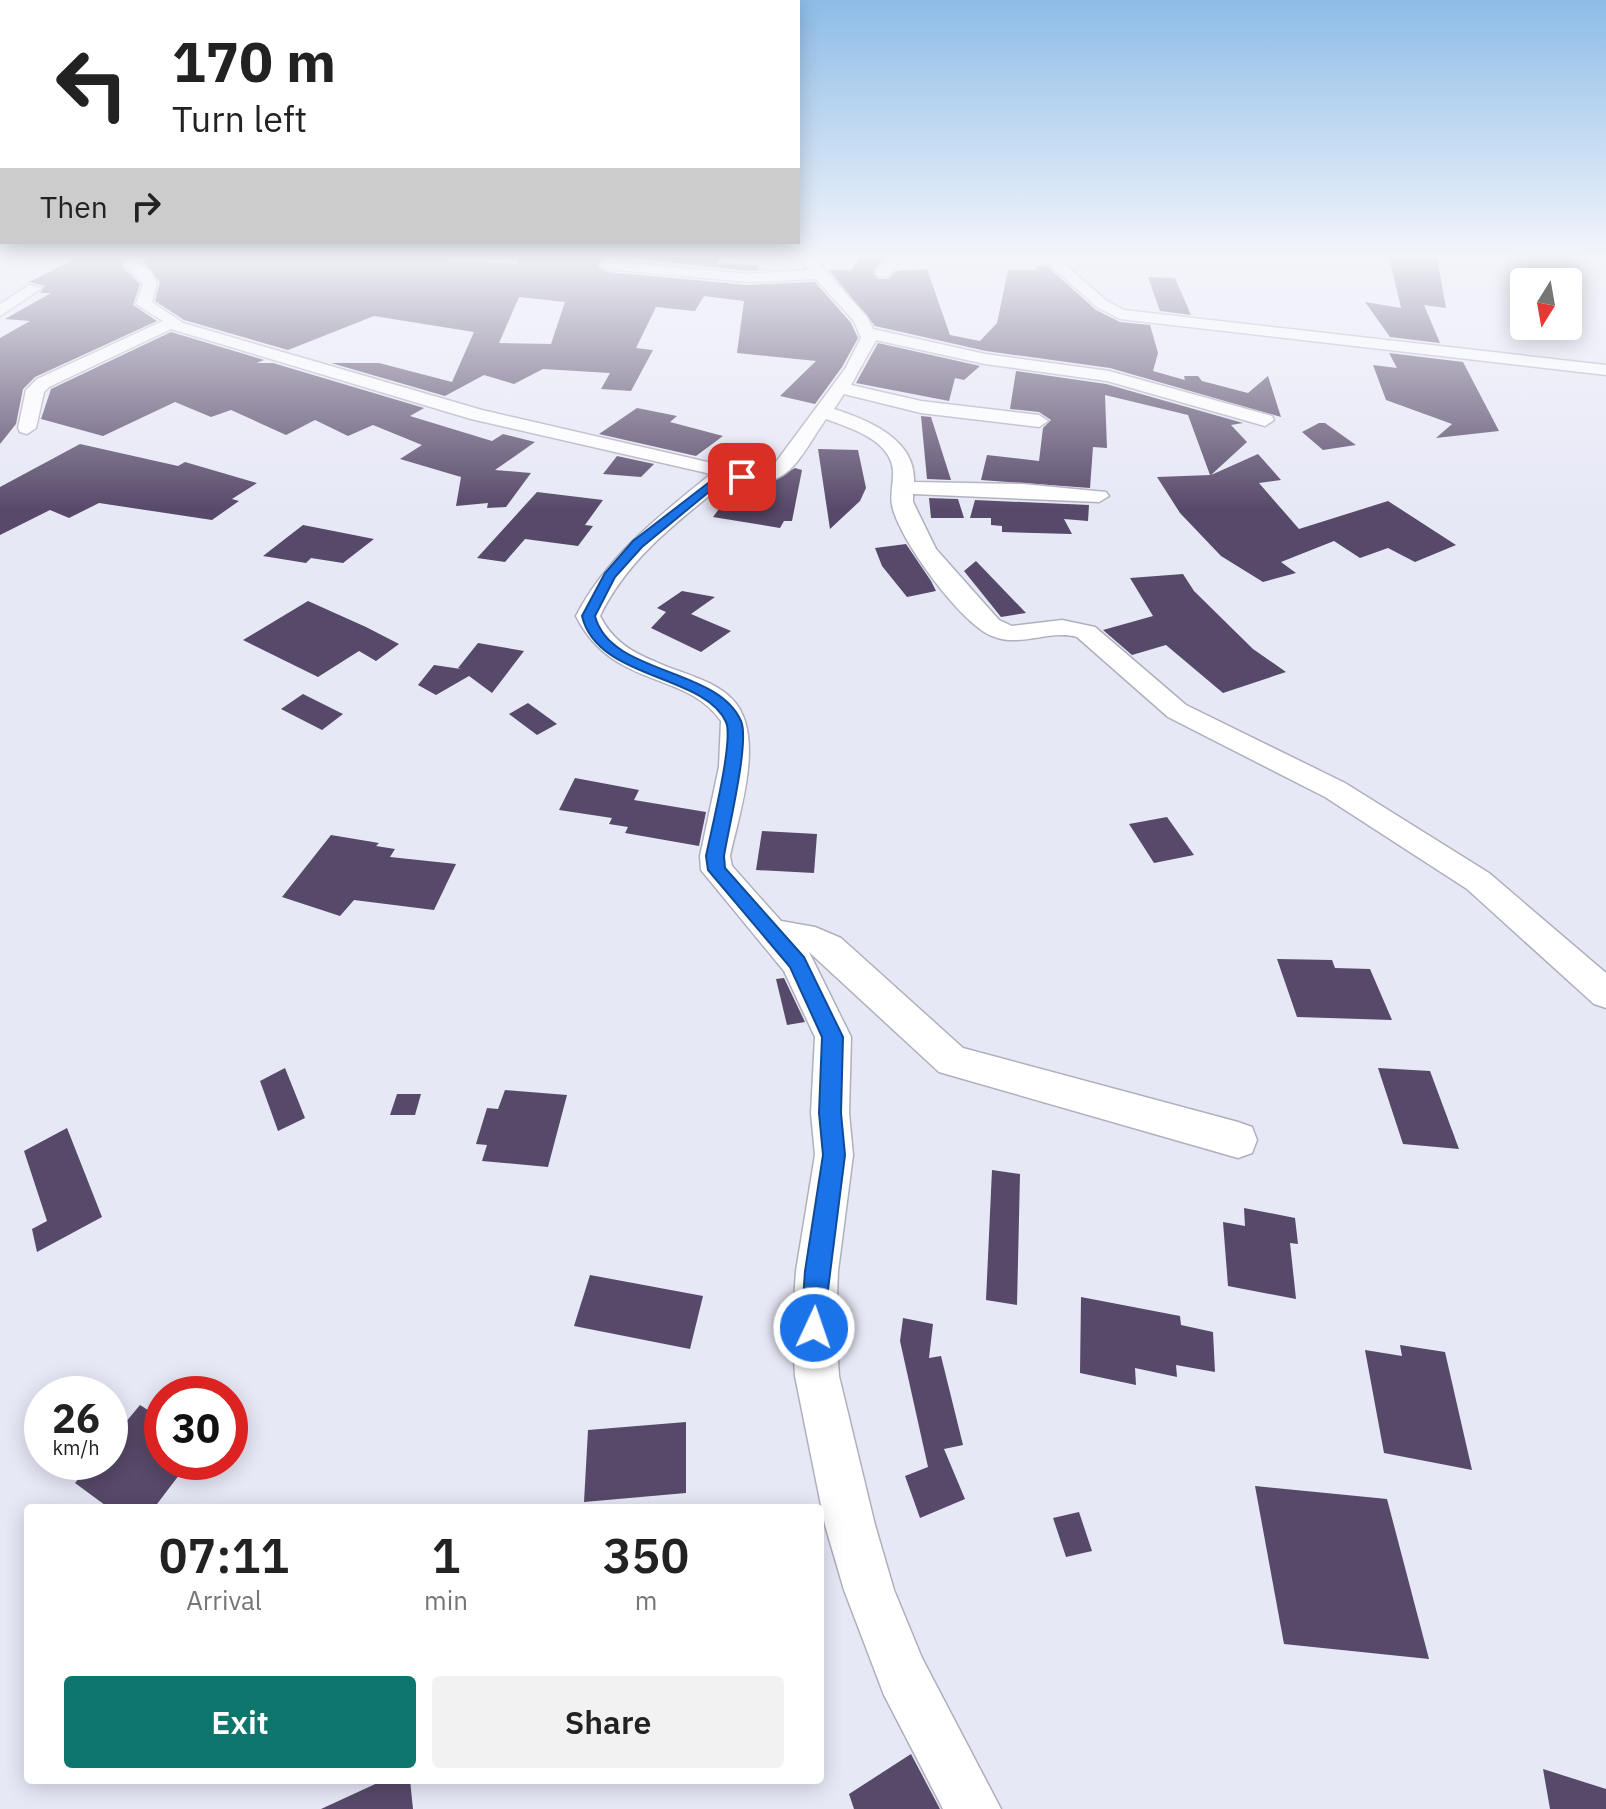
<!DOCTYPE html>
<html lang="en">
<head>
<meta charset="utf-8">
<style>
  :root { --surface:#fff; --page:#f2f2f2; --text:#222; --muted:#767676; --accent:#0f766e }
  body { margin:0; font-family:"IBM Plex Sans",sans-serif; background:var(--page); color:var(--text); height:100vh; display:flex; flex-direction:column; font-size:30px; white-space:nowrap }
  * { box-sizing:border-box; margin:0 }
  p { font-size:26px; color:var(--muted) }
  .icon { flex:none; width:44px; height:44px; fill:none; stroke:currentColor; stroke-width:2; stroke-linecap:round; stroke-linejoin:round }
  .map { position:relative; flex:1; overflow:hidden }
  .sheet { position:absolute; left:24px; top:1504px; width:800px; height:280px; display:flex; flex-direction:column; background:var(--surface); border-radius:8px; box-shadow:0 4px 20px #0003 }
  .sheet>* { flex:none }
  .guide { position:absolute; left:0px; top:0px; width:800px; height:244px; box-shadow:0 4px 20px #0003; background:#fff; color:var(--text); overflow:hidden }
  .needle { width:52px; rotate:191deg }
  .fabs { position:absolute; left:1510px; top:268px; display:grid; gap:16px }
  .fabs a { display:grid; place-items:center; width:72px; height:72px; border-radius:8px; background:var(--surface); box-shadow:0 4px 20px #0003; font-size:40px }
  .speed { position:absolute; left:24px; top:1376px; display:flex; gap:16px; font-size:40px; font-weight:700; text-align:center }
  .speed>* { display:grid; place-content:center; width:104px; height:104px; border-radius:50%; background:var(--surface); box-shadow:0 4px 20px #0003; line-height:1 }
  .speed small { font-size:20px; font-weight:400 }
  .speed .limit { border:12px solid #d22; background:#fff; color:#111 }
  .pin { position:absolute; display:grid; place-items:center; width:68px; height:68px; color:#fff; margin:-34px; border-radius:16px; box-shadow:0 4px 12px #0006 }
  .me { position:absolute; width:88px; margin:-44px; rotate:3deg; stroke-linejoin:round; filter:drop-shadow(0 0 6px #0008) }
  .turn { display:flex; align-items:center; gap:28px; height:168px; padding:0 40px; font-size:36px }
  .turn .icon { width:104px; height:104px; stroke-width:2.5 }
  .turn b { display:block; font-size:56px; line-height:68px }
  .then { display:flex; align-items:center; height:76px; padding:0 40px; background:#0003; gap:16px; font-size:30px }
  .eta { display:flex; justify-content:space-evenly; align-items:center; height:136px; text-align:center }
  .eta b { font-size:48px; font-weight:600; line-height:56px }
  .action { display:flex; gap:16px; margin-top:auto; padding:16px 40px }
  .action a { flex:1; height:92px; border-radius:8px; background:var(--accent); color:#fff; font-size:32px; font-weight:600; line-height:92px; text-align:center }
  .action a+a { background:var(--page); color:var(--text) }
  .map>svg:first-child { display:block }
  .building { fill:#574969; fill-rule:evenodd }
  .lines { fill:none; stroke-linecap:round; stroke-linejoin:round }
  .street-casing { stroke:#afafbd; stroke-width:3 }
  .street { fill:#fff; fill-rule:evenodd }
  .route { fill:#1a73e8; stroke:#114b97; stroke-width:2 }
</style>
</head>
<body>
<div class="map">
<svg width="1606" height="1809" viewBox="0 0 1606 1809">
  <rect width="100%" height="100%" fill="#e7e8f6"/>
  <g class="building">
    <path d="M79,257H127L122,266L140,284L133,305L157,321L35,377L23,389L16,424L0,444V338L30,321L5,319L51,293H40L45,286L29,282Z"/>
    <path d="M149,257H448L444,260L517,264V257H603L598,266L608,272L748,285L815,282L851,323L858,338L842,367L815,404L780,396L816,361L737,353L744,301L704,296L695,311L656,307L636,348L653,350L631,391L601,389L610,373L543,369L514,384L484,375L445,396L331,363H379L452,382L474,332L374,316L288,350L184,320L155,301L160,282L144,263ZM519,297L565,302L551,344L499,343Z"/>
    <path d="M624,257H721L716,263L759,265L757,269H771L748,271Z"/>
    <path d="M860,257H884L873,273L878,279H888L896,271L927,269L950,335L980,341L997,323L1008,270H1038L1035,267L1047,266L1096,310L1120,322L1150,325L1158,353L1153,371L1185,380L1184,376H1198L1202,381L1248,393L1268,376L1281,417L1110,368L986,351L875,326L829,270H851Z"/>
    <path d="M1389,257H1437L1446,308L1424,305L1440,343L1390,337L1365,302L1401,308Z"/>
    <path d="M1148,277L1175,278L1191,315L1160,311Z"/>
    <path d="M171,332L264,360L257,363H273L424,408L410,416L492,441L503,434L535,442L495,470L531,473L506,507L487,508L488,503L456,506L461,477L400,459L422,445L373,425L348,436L315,420L286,435L231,410L211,417L175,402L103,436L41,419L51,389Z"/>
    <path d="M878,343L980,366L964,380L955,378L949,401L856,383Z"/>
    <path d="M1389,353L1463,362L1499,431L1436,438L1452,424L1386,400L1373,365L1397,368Z"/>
    <path d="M1016,371L1106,384L1243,423L1231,425L1247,442L1211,475L1258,454L1281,480L1259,483L1299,529L1388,501L1456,545L1415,562L1388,548L1360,558L1334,541L1281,562L1296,573L1263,582L1221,556L1180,513L1157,477L1210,475L1188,415L1105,395L1107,448L1093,447L1090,488L981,480L987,455L1039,461L1043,428L1051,420L1039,412L1010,409Z"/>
    <path d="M637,408L677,416L670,422L723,436L696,456L599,434Z"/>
    <path d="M921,416L931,417L951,480L927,479Z"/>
    <path d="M1319,423H1325L1356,445L1323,450L1302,432Z"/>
    <path d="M80,444L178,466L185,462L257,483L232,499L239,501L212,520L99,503L69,518L50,510L0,535V487Z"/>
    <path d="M818,449L858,450L866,488L860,501L830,529Z"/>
    <path d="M617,456L654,464L641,477L603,474Z"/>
    <path d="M795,468L802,470L792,521H784L780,528L713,517L738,483L767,484Z"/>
    <path d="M537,492L603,500L585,525L593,526L578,546L525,539L505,562L477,558Z"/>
    <path d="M929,498L958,499L964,518H931Z"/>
    <path d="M975,500L1089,505L1088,521L1064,519L1072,534L1002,532V526L991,525V518H970Z"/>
    <path d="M303,525L374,539L343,563L311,558L306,563L263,556Z"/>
    <path d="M906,544L931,581L936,591L907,597L882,566L875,548Z"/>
    <path d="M976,561L1026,613L1001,617L964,571Z"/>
    <path d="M1183,574L1194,591L1253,649L1286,672L1223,693L1166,645L1132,655L1103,630L1153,616L1130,578Z"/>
    <path d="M682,591L715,597L691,614L731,631L701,652L651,628L666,612L657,608Z"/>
    <path d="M308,601L366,627L399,644L376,661L359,651L318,677L243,640Z"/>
    <path d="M478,643L524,651L492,693L469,676L436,695L418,685L434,665L461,669L458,668Z"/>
    <path d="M303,694L343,714L322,730L281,709Z"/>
    <path d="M528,703L557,724L537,735L509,714Z"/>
    <path d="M575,778L639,790L634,800L706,812L699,846L625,833L628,827L609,824L612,818L559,810Z"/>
    <path d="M1167,817L1194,855L1154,863L1129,824Z"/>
    <path d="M762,831L817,834L814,873L756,870Z"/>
    <path d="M331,835L379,843L376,846L395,849L390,857L456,864L434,910L354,900L340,916L282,897Z"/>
    <path d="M1277,959L1332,960L1335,968L1370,969L1392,1020L1297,1017Z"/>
    <path d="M784,978L805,1022L787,1025L776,979Z"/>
    <path d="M285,1068L305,1118L278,1131L260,1081Z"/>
    <path d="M1378,1068L1430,1071L1459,1149L1403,1144Z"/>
    <path d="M505,1090L567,1095L548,1167L482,1161L487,1145L476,1144L487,1108L498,1109Z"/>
    <path d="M397,1094H421L415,1115H390Z"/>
    <path d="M67,1128L102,1217L37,1252L32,1229L47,1221L24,1151Z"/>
    <path d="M992,1170L1020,1174L1017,1305L986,1300Z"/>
    <path d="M1244,1208L1295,1218L1298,1244L1290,1243L1296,1299L1228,1286L1223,1222L1245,1226Z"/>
    <path d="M590,1275L703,1296L690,1349L574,1326Z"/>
    <path d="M1081,1297L1180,1316L1181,1325L1213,1332L1215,1372L1176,1365L1177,1377L1135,1368L1136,1385L1080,1373Z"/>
    <path d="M903,1318L933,1324L929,1358L941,1356L963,1445L944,1449L965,1499L920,1518L905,1476L928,1467L900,1341Z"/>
    <path d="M1400,1345L1445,1352L1472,1470L1384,1453L1365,1350L1402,1356Z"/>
    <path d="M140,1405L162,1419V1462H189L154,1508H109L75,1483L93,1462H110V1441Z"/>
    <path d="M686,1422V1493L584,1502L588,1430Z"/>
    <path d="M1255,1486L1387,1499L1429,1659L1284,1644Z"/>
    <path d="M1079,1512L1092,1551L1066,1557L1053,1518Z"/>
    <path d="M911,1754L940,1809H854L849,1794Z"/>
    <path d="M1543,1769L1606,1789V1809H1550Z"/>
    <path d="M384,1780H410L413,1809H321Z"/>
  </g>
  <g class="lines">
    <g class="street-casing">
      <g id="street">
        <path d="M131,257H146L140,264L151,272L157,283L152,302L183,323L482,410L755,473L773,466L845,369L861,338L854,321L816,279L748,282L608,269L601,265L607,257H621L618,262L748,274L809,270L798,257H813L867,317L873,329L985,354L1109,371L1272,416L1274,420L1265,426L1107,381L985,364L876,340L851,385L921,401L1039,415L1048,421L1039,427L921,413L844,394L834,409C868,420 916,439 914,482L1022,484L1106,492L1109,496L1099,502L913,494V502L936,549L999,620L1012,626L1062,620L1095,627L1186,705L1345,783L1489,873L1606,973V1008L1594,1004L1467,889L1325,797L1168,717L1077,637C1049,629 1021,648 992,636C961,624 898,538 892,505C889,488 898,473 889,457C878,436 847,427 826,419C796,462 789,493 730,479C680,520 629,556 600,616C612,640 631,652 656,662C680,673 715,680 733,700C766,735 739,814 730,856L732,866L781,921L815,927L841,938L963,1048L1238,1122L1252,1127L1257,1140L1252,1153L1238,1158L939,1072L809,952L851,1037L849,1113L853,1155L838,1271L836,1328L839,1376L875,1525L894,1590L922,1658L1001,1809H943L884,1695L844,1590L825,1525L795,1376L792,1328L796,1271L815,1155L811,1113L815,1037L784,971L701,870L700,856L719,767L721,721C686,670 613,690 576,616C608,555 658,517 711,474L471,419L171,329L49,387L44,392L36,428L27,434L20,432L18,428L26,390L37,379L163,321L136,304L143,283L124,264Z"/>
        <path d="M888,257H902L888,276H878L876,273Z"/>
        <path d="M1041,257H1056L1107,301L1124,310L1606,365V375L1120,319L1097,307Z"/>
        <path d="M29,285L42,288L0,316V304Z"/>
      </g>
    </g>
    <use href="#street" class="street"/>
  </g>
  <linearGradient id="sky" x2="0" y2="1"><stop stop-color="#8dbce7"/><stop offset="0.5" stop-color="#f4f5fb"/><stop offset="1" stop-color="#f4f5fb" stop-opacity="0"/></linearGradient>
  <rect width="1606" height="510" fill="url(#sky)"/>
  <path class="route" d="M725,470L748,477L742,481L727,477L642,547L615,577L595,616C610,675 718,667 741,721C750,741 728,830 724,856L725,868L804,957L843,1037L841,1113L845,1155L822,1337L814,1340L805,1337L801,1328L805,1271L823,1155L819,1113L822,1037L790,967L708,870L706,856C711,831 734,740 726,722C705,674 597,680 582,616L605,573L633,541Z"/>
</svg>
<div class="fabs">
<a><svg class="needle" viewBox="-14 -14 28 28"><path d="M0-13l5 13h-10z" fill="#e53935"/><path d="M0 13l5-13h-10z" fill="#767676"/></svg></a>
</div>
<div class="speed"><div>26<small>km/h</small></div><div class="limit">30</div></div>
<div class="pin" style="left:742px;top:477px;background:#d93025"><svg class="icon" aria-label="arrive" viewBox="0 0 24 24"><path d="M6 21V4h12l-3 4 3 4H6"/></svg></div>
<svg class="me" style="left:814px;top:1328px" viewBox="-20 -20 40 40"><circle r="17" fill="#1a73e8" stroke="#fff" stroke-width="3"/><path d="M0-11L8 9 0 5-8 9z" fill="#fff"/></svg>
<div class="guide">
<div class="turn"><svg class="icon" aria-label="left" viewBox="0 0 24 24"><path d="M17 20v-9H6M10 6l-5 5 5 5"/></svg><div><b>170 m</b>Turn left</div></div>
<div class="then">Then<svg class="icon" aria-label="right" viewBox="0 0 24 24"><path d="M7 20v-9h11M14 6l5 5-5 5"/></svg></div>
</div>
<section class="sheet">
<div class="eta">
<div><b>07:11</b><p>Arrival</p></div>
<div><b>1</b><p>min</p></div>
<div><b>350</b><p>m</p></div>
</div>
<div class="action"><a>Exit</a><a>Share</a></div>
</section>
</div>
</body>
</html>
